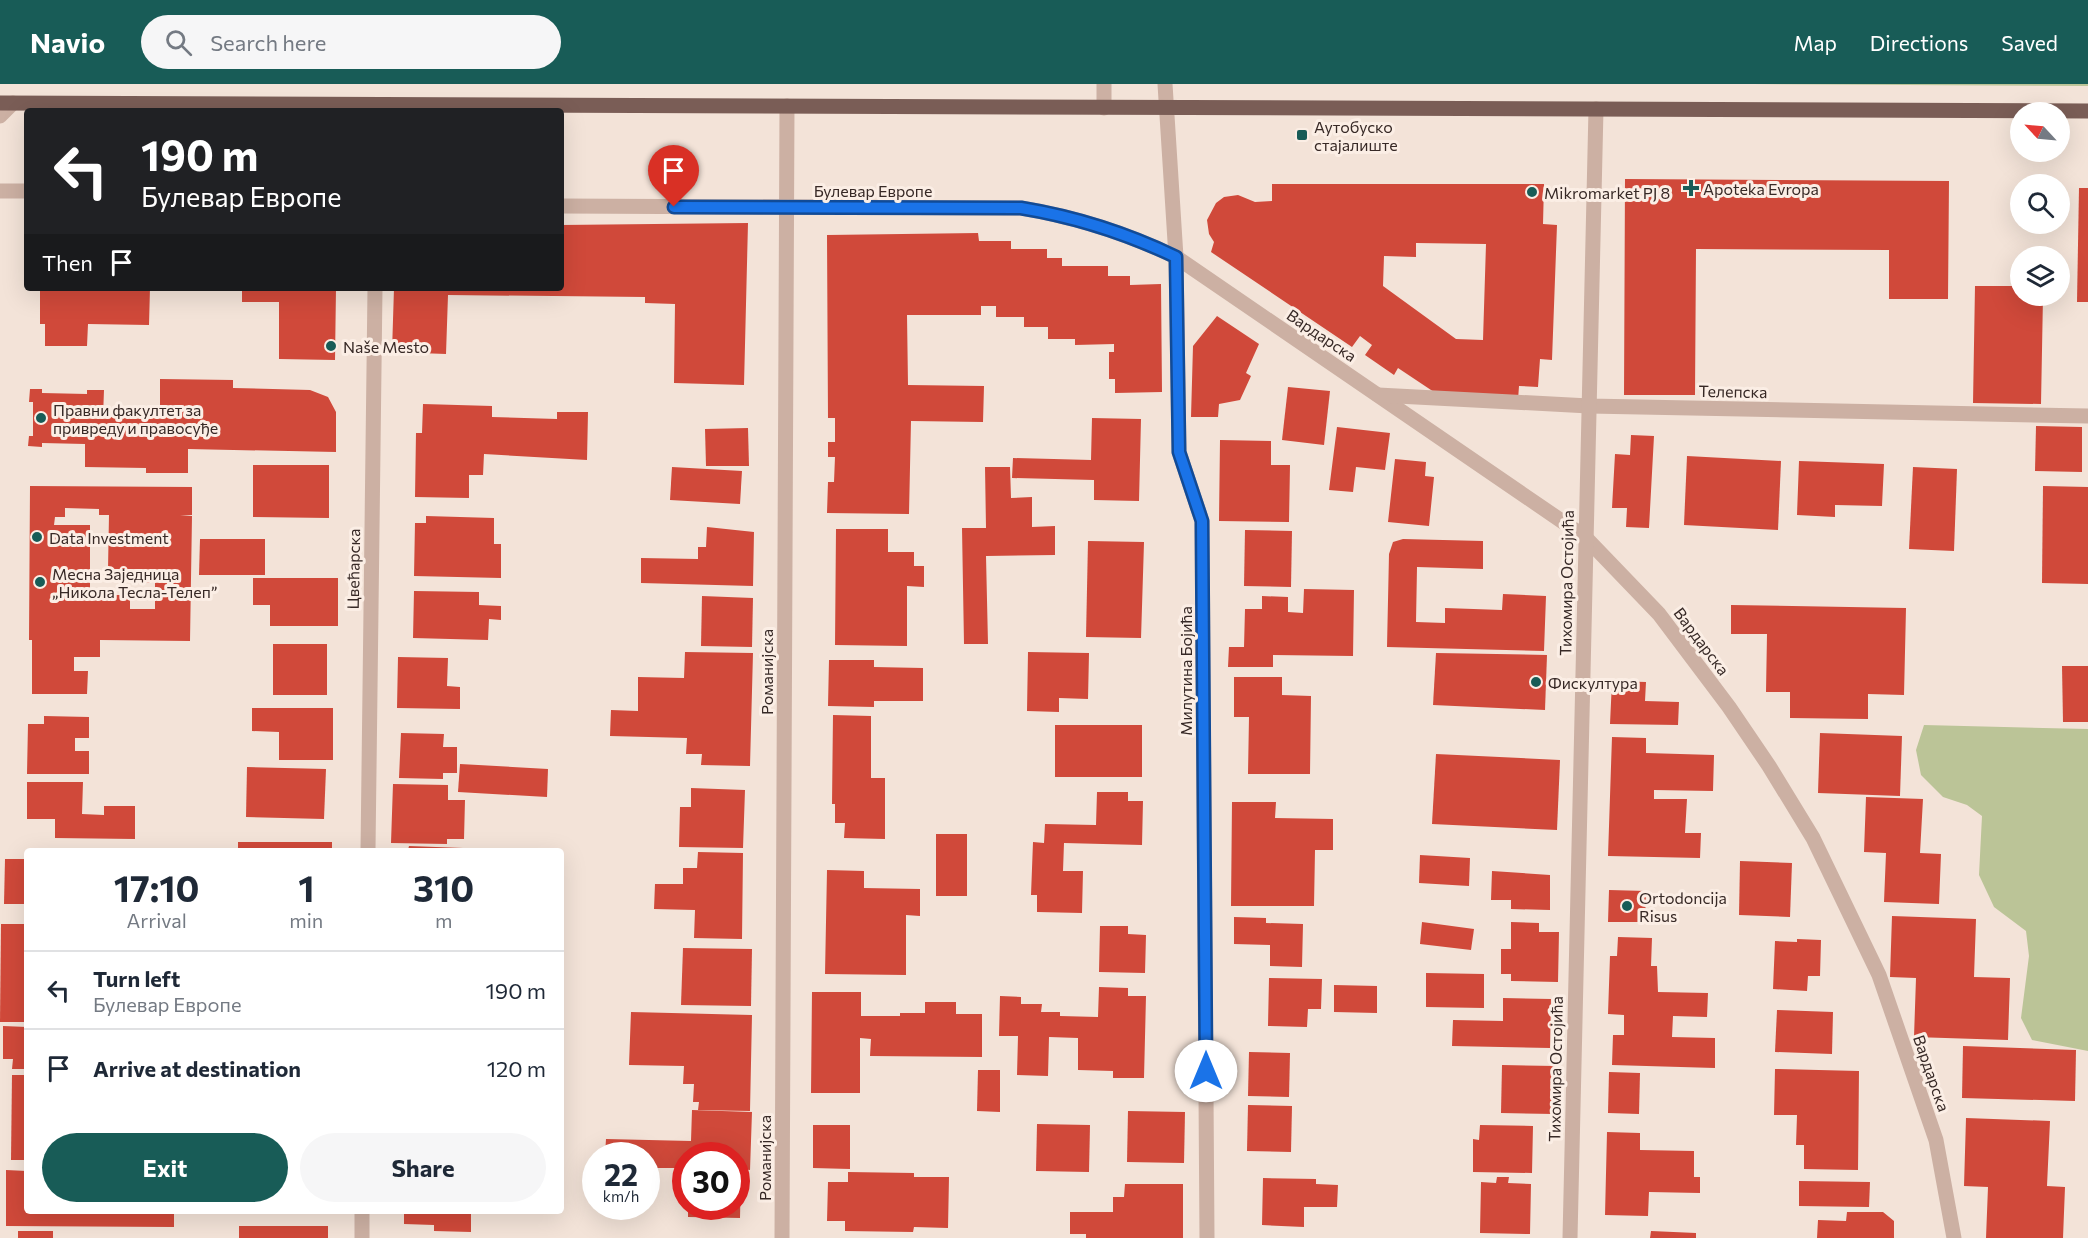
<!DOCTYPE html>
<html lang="en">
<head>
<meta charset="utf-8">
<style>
  :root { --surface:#fff; --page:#f6f6f7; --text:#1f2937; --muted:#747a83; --line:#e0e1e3; --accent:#185c57 }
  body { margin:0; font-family:Commissioner,sans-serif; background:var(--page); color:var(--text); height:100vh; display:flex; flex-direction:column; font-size:22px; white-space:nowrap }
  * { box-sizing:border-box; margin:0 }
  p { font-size:20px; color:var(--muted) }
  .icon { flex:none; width:33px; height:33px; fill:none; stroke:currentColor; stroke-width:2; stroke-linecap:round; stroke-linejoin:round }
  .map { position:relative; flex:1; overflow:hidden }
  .side { position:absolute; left:24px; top:764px; width:540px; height:366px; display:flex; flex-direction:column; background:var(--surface); border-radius:6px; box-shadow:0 6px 24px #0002 }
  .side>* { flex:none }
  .banner { position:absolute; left:24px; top:24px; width:540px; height:183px; border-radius:6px; box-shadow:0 6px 24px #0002; background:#202124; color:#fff; overflow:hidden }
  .needle { width:39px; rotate:296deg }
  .buttons { position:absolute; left:2010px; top:18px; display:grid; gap:12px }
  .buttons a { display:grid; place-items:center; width:60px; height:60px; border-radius:50%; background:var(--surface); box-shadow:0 6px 24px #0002; font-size:30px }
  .speed { position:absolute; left:582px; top:1058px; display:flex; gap:12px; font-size:30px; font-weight:700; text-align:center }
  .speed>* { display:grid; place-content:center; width:78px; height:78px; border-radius:50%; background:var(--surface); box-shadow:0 6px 24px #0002; line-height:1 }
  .speed small { font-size:15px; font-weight:400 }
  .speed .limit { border:9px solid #d22; background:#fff; color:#111 }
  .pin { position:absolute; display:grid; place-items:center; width:51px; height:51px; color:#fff; margin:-62px -26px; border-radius:50% 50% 50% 0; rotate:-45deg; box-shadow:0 0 6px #0007 }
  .pin .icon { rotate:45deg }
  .me { position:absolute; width:66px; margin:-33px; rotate:0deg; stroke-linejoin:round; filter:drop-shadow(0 0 4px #0008) }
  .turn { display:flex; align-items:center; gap:21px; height:126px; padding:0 18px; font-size:27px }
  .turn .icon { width:78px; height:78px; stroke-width:2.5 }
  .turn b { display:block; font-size:42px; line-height:51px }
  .then { display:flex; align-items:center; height:57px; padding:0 18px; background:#0003; gap:12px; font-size:22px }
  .eta { display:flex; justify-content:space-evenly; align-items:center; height:102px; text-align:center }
  .eta b { font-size:36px; font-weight:700; line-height:42px }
  .cta { display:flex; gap:12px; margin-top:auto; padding:12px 18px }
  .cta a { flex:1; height:69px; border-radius:36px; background:var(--accent); color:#fff; font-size:24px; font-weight:700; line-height:69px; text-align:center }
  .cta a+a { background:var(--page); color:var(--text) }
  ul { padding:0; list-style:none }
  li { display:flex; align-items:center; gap:18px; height:78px; padding:0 18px; border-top:2px solid var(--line) }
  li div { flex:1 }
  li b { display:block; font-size:22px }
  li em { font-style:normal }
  header { display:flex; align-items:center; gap:36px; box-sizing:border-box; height:84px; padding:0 30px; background:var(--accent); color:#fff }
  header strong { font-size:28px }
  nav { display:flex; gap:33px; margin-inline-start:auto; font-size:21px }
  .search { width:420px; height:54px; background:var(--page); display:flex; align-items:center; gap:15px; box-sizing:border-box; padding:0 21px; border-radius:33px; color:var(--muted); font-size:22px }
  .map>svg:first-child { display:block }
  .green { fill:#bbc497 }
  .building { fill:#d0493a; fill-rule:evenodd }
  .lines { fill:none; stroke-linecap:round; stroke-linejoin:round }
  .minor { stroke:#ccb0a3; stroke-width:15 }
  .major { stroke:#7a5d56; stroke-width:15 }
  .route-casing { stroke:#114b97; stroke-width:15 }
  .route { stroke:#1a73e8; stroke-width:10 }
  .poi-dot { fill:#185c57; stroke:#fbeee5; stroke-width:2 }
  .labels { text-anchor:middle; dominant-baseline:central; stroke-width:6; stroke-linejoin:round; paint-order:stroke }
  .poi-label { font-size:16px; fill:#372926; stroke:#fbeee5; text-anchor:start }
  .street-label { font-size:16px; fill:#372926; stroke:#fbeee5 }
</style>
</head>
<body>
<header>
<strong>Navio</strong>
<div class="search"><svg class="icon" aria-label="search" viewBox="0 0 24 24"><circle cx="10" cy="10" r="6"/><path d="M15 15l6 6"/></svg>Search here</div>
<nav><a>Map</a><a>Directions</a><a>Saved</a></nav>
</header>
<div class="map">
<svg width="2088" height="1154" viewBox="0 0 2088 1154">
  <rect width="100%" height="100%" fill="#f3e3d8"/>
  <g class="green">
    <path d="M1753,0H2088V2Z"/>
    <path d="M1924,641L2088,645V967L2032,956L2021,934L2029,872L2026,847L1994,823L1979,791L1982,732L1967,721L1943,713L1921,691L1916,666Z"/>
  </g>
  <g class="building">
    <path d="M1625,95L1949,97L1948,215H1889V166L1696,165L1695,311H1624Z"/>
    <path d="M1272,100H1544L1543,140L1557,141L1552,276L1540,275L1538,303L1519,302L1518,316L1440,312L1398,284L1394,291L1365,271L1372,261L1360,252L1352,263L1211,168L1214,158L1209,150L1207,136L1216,119L1224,113L1238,111L1255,118L1272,117ZM1416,159L1486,160L1483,256L1456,255L1383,202L1384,172L1416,173Z"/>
    <path d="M2079,104H2088V218H2077Z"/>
    <path d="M748,139L744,301L674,299L675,220L645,219V213L448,211L446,270L392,268L394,204H561V141Z"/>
    <path d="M978,149L979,157H1011V165H1047V174H1062V182H1108V192H1130V201L1161,200L1162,308L1115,309V295H1109V268H1114V260L1075,261V255H1048V243H1024V233H996V222H981V231H907L908,301L984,302L983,338L911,337L909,430L827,429L828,398H834L835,373H828V358H835V334H828L827,151Z"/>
    <path d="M1975,202H2020V212H2043L2041,320L1973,319Z"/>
    <path d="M40,204H150L149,241L88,240L87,262H45V240H40Z"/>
    <path d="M242,204H336L335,276L279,275V218H242Z"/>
    <path d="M1217,232L1259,260L1246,289L1251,292L1240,316L1219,320L1218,333H1191L1193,262Z"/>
    <path d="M160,295L233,296V304L310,306L328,313L336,328V368L188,365V389H146V384L85,383V360L42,359V363L28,362L29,352H33V318H29L30,305H42V309L87,310V306H104L103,333L160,334Z"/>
    <path d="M1288,303L1330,307L1324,361L1282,356Z"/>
    <path d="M423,320L492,322V333L557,335V328H588L587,376L484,370L483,391H469V414L415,413L416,349H422Z"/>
    <path d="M1092,334L1141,335L1139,417L1094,416V396L1012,394L1013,374L1091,376Z"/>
    <path d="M2036,342L2082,343V388L2035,387Z"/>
    <path d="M1337,343L1390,349L1385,386L1356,383L1353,408L1329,406Z"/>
    <path d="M748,344L749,382H706L705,345Z"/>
    <path d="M1631,351L1654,352L1649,444L1626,443L1627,424H1612L1615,370L1630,371Z"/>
    <path d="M1220,356L1271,357V381H1290L1289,438L1219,437Z"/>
    <path d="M1687,372L1781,377L1778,446L1684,441Z"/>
    <path d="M1395,375L1426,378L1425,392L1434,393L1429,442L1388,438Z"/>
    <path d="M1799,377L1884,380L1882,422L1835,421V433L1797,431Z"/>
    <path d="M253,381H329V434L253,433Z"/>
    <path d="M672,383L742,387L740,420L670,416Z"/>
    <path d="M985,383H1010L1011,414L1032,413V443L1055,442V471L986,472L988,560H964L962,444H986Z"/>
    <path d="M1913,383L1957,385L1954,467L1909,465Z"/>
    <path d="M30,402L192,403V431H180L192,432L190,557L100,556V573H74V587H88L87,610H32V556H29ZM65,424L99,425V431H109L108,485H136V499H155V525H130V511H90V441H54L55,433H65Z"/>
    <path d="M2043,402L2088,403V500L2042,499Z"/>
    <path d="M426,432L494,434V460H501V494L414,492L415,439H426Z"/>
    <path d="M707,443L754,448L753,502L641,499V474L698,475V463H706Z"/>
    <path d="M836,445H888V468H914V482H924V503L907,502V562L835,561Z"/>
    <path d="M1245,446L1292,447L1291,503L1244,502Z"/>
    <path d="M200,455H265V491H199Z"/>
    <path d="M1403,455L1483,457V485L1417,483L1416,538L1445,539V524L1502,526L1503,510L1546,512L1544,567L1387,563L1389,470L1393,458Z"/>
    <path d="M1088,457L1144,458L1141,554L1086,553Z"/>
    <path d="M253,494H338V542H270V521H253Z"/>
    <path d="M1304,505L1354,506L1353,572L1273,571V583H1228L1229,563H1244L1245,525H1262V512L1288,513V528L1303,529Z"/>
    <path d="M414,507L479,508V521L501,522V536L489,535L488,556L413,554Z"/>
    <path d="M702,512L753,514L752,563L701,562Z"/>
    <path d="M1731,521L1906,524L1904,611L1868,610V635L1790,634V608H1766L1767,550H1731Z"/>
    <rect x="273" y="560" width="54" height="51"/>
    <path d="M685,568L753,569L750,682L701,681L702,670H686L687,654L610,652L611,626L638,627V593L684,594Z"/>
    <path d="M1028,568L1089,569L1088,615L1059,614V628L1027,627Z"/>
    <path d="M1436,569L1547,571L1545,626L1433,621Z"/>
    <path d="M398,573L448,574L447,602L460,603V625L397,624Z"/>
    <path d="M829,576H874V583L923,584V617H874V623L828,622Z"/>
    <path d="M2062,582H2088V638H2063Z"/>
    <path d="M1234,593H1282V611L1311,612L1310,690H1248L1249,633H1234Z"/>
    <path d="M1612,597L1646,598L1645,617L1679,618L1678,641L1610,640Z"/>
    <path d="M252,624H333V676H279V648L252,647Z"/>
    <path d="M833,631L871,632V694H885V755L844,754L845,739H835V720H832Z"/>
    <path d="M44,632L89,633V654H75V667H89V690H27L28,640H44Z"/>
    <rect x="1055" y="641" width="87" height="52"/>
    <path d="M401,649L444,650L443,663H457V689H443V695L399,694Z"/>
    <path d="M1820,649L1902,652L1900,712L1818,709Z"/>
    <path d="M1612,653L1646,654V669L1714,671L1713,707L1654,706V715H1687L1685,749H1701L1700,774L1608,772Z"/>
    <path d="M1436,670L1560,676L1557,746L1432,740Z"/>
    <path d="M460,680L548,685L547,713L458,708Z"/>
    <path d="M247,683L326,685L324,735L246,733Z"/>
    <path d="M27,698H83L82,730L104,731V722H135V755L55,754V735H27Z"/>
    <path d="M393,700L448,701V716H465L464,755H447V760L391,759Z"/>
    <path d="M691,704L745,706L743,764L679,763L680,723H691Z"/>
    <path d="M1097,708H1128V717H1143L1142,761L1064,759L1063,787H1083L1082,829L1037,828V811H1031L1033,758L1044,759L1045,740L1096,741Z"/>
    <path d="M1866,713L1923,715L1920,769L1941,770L1939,820L1884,818L1886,769L1864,768Z"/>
    <path d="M1232,718H1276L1275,734L1333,735V766H1315L1314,822H1231Z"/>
    <rect x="936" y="750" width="31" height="62"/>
    <rect x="238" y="758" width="94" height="8"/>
    <path d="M409,762L463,764V766H408Z"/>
    <path d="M698,768L743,769L742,855L694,854L695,826L654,825L655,800H683V784H697Z"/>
    <path d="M1420,771L1470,774L1469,802L1419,799Z"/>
    <path d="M5,775H27V820H4Z"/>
    <path d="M1740,777L1792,779L1790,833L1739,831Z"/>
    <path d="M827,786L864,787V804L920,805V832L906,831V891L825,890Z"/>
    <path d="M1492,787L1550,791V826L1511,825V816H1491Z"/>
    <path d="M1609,806L1646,807L1645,838H1608Z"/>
    <path d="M1892,832L1976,835L1974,893L2010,894L2008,956L1914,953L1916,894L1890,893Z"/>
    <path d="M1234,833L1266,834V839L1303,840L1302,883L1270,882V861L1234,860Z"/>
    <path d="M1422,838L1474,845L1471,866L1420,860Z"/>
    <path d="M1511,838L1539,839V848H1559L1558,898L1511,897V890H1501V865H1511Z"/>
    <path d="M1,840H27V938H0Z"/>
    <path d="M1100,842H1128V850L1146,851L1145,889L1099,888Z"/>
    <path d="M1618,853L1652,854L1651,882H1657L1658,908L1708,909L1707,933L1673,932L1672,953L1715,954V984L1612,981L1613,951H1624V931L1608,930L1610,872H1617Z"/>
    <path d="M1797,855L1821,856L1820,892H1808L1807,907L1773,905L1775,857L1797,858Z"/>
    <path d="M683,864L752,865L751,922L681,921Z"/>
    <path d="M1426,889L1484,890V924L1426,923Z"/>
    <path d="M1269,894L1322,895L1321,925H1308L1307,943L1268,942Z"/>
    <path d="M1334,901L1377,902V929L1334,928Z"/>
    <path d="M1099,903L1128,904V912H1146L1144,994H1113V987L1078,986V954L1049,953L1048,992L1017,991L1018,952H999L1000,912L1021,913V920H1042L1041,928H1060V932L1098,933Z"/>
    <path d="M812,908H861V932H900V929H925V918H956V930H982V973L870,972L871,955L860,954V1009H811Z"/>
    <path d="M1503,914L1551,915L1550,964L1452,962L1453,936L1503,937Z"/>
    <path d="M1777,926L1833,928L1832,970L1775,968Z"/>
    <path d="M631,928L752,931L750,1027L698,1026L699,1018H693L694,1000H683L684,982L629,981Z"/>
    <path d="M3,942L27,943V985H12L13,975H3Z"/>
    <path d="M1963,962L2076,966L2075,1017L1962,1014Z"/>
    <path d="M1249,968L1290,969L1289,1013L1248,1012Z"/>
    <path d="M1502,981L1556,982L1554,1030L1501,1029Z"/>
    <path d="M1775,985L1859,987L1858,1086L1804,1085V1061H1796L1797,1031H1774Z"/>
    <path d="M978,986H1000V1028L977,1027Z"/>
    <path d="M1609,988L1640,989L1639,1030L1608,1029Z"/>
    <path d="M12,991H27V1076H11Z"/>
    <path d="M1248,1021L1292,1022L1291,1068L1247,1067Z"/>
    <path d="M692,1026L752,1028L750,1086L741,1085L740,1134L688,1133V1122H736V1071H686V1084H646V1071H605L606,1055L691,1057Z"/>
    <path d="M1128,1027L1185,1028L1184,1079L1127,1078Z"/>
    <path d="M1966,1034L2050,1037L2047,1102L2065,1103L2063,1154H1986L1988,1103L1964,1102Z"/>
    <path d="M1037,1040L1090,1041L1089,1088L1036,1087Z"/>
    <path d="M813,1041H850V1085L813,1084Z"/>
    <path d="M1480,1041L1533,1042L1532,1089L1473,1088V1055L1479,1056Z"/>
    <path d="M1607,1048L1640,1049V1066L1694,1067V1093H1700V1109L1649,1108L1648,1132L1605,1131Z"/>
    <path d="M6,1086L27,1087V1126H174V1143L6,1142Z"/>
    <path d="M848,1088L914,1089V1093H949L948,1144L914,1143L913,1148L845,1147V1137H827L828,1098H848Z"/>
    <path d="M1497,1093H1509L1508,1099L1531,1100L1530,1150L1480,1149L1481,1098L1496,1099Z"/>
    <path d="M1263,1094L1316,1095V1100L1338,1101L1337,1123H1304V1143L1262,1141Z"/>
    <path d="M1799,1097L1870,1098L1869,1123L1799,1122Z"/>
    <path d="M1125,1100H1183V1154H1086V1150H1070V1128H1113V1113H1124Z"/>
    <rect x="266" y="1126" width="53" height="4"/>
    <path d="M404,1126H471V1148L434,1147V1141L404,1140Z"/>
    <path d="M1847,1128H1883L1894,1137V1154H1817L1818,1136L1846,1137Z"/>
    <rect x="239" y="1142" width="89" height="12"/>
    <rect x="18" y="1147" width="35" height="7"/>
    <path d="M1651,1147L1696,1149V1154H1650Z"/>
  </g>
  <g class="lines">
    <g class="minor">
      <path d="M1104,0V24"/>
      <path d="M1165,0L1176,173L1179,368L1202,437L1207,1154"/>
      <path d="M0,32L13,19"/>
      <path d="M0,107H27"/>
      <path d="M561,122L1021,124C1076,133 1126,149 1176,173L1585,453L1659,530L1729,623L1769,682L1813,754L1879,891L1936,1056L1954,1154"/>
      <path d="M1378,311L1589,322L2088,332"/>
      <path d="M368,766L375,204"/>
      <path d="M362,1154V1126"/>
      <path d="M782,1154L787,22"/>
      <path d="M1570,1154L1596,25"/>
    </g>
    <path class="major" d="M0,19L2088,27"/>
  </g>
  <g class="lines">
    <g class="route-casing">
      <path id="route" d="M674,123L1021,124C1076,133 1126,149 1176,173L1179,368L1202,437L1206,987"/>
    </g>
    <use href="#route" class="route"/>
  </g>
  <g class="poi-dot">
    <rect x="1296" y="45" width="12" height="12" rx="3"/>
    <path d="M1688 95h6v6h6v6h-6v6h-6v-6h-6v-6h6z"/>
    <circle cx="1532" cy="108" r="6"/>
    <circle cx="331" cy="262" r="6"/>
    <circle cx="41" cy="334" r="6"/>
    <circle cx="37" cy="453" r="6"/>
    <circle cx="40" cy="498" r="6"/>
    <circle cx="1536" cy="598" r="6"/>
    <circle cx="1627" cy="822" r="6"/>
  </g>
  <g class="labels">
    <g class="poi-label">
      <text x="1314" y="42">Аутобуско<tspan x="1314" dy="18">стајалиште</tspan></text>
      <text x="1703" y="104">Apoteka Evropa</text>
      <text x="1544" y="108">Mikromarket PJ 8</text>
      <text x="343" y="262">Naše Mesto</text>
      <text x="53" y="325">Правни факултет за<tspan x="53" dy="18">привреду и правосуђе</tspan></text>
      <text x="49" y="453">Data Investment</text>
      <text x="52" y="489">Месна Заједница<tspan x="52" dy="18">„Никола Тесла-Телеп”</tspan></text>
      <text x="1548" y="598">Фискултура</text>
      <text x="1639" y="813">Ortodoncija<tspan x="1639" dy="18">Risus</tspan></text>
    </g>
    <g class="street-label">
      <text x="873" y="106">Булевар Европе</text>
      <text transform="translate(1322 251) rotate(34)">Вардарска</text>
      <text transform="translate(1733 307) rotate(1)">Телепска</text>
      <text transform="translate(353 485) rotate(-89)">Цвећарска</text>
      <text transform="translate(1566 499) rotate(-89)">Тихомира Остојића</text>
      <text transform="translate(1702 557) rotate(53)">Вардарска</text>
      <text transform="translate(1185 587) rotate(-90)">Милутина Бојића</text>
      <text transform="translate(766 588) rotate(-90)">Романијска</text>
      <text transform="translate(1555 985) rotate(-89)">Тихомира Остојића</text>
      <text transform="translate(1932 989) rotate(71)">Вардарска</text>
      <text transform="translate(764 1074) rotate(-90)">Романијска</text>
    </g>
  </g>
</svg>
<div class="buttons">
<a><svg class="needle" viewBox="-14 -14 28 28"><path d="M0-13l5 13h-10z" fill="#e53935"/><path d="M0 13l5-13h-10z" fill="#747a83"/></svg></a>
<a><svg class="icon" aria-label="search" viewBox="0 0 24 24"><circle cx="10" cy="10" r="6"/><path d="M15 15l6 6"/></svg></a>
<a><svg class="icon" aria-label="layers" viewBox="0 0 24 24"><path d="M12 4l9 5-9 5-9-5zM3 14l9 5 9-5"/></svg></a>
</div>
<div class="speed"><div>22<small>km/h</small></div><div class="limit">30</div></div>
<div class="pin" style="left:674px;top:123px;background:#d93025"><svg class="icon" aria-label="arrive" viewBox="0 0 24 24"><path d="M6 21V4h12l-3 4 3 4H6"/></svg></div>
<svg class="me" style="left:1206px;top:987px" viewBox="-20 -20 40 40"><circle r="19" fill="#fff"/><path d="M0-13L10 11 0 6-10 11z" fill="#1a73e8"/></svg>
<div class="banner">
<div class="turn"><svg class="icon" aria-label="left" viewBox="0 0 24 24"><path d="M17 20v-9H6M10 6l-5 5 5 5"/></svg><div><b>190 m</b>Булевар Европе</div></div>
<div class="then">Then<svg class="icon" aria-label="arrive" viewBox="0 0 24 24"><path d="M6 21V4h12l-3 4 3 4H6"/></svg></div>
</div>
<section class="side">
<div class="eta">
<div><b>17:10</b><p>Arrival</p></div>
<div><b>1</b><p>min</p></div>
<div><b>310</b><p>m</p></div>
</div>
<ul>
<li><svg class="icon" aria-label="left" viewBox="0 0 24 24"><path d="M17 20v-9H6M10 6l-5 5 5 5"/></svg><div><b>Turn left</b><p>Булевар Европе</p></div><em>190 m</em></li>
<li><svg class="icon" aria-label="arrive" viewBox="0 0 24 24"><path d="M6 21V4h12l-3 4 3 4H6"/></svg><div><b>Arrive at destination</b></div><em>120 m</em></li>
</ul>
<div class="cta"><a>Exit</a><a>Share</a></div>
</section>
</div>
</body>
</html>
